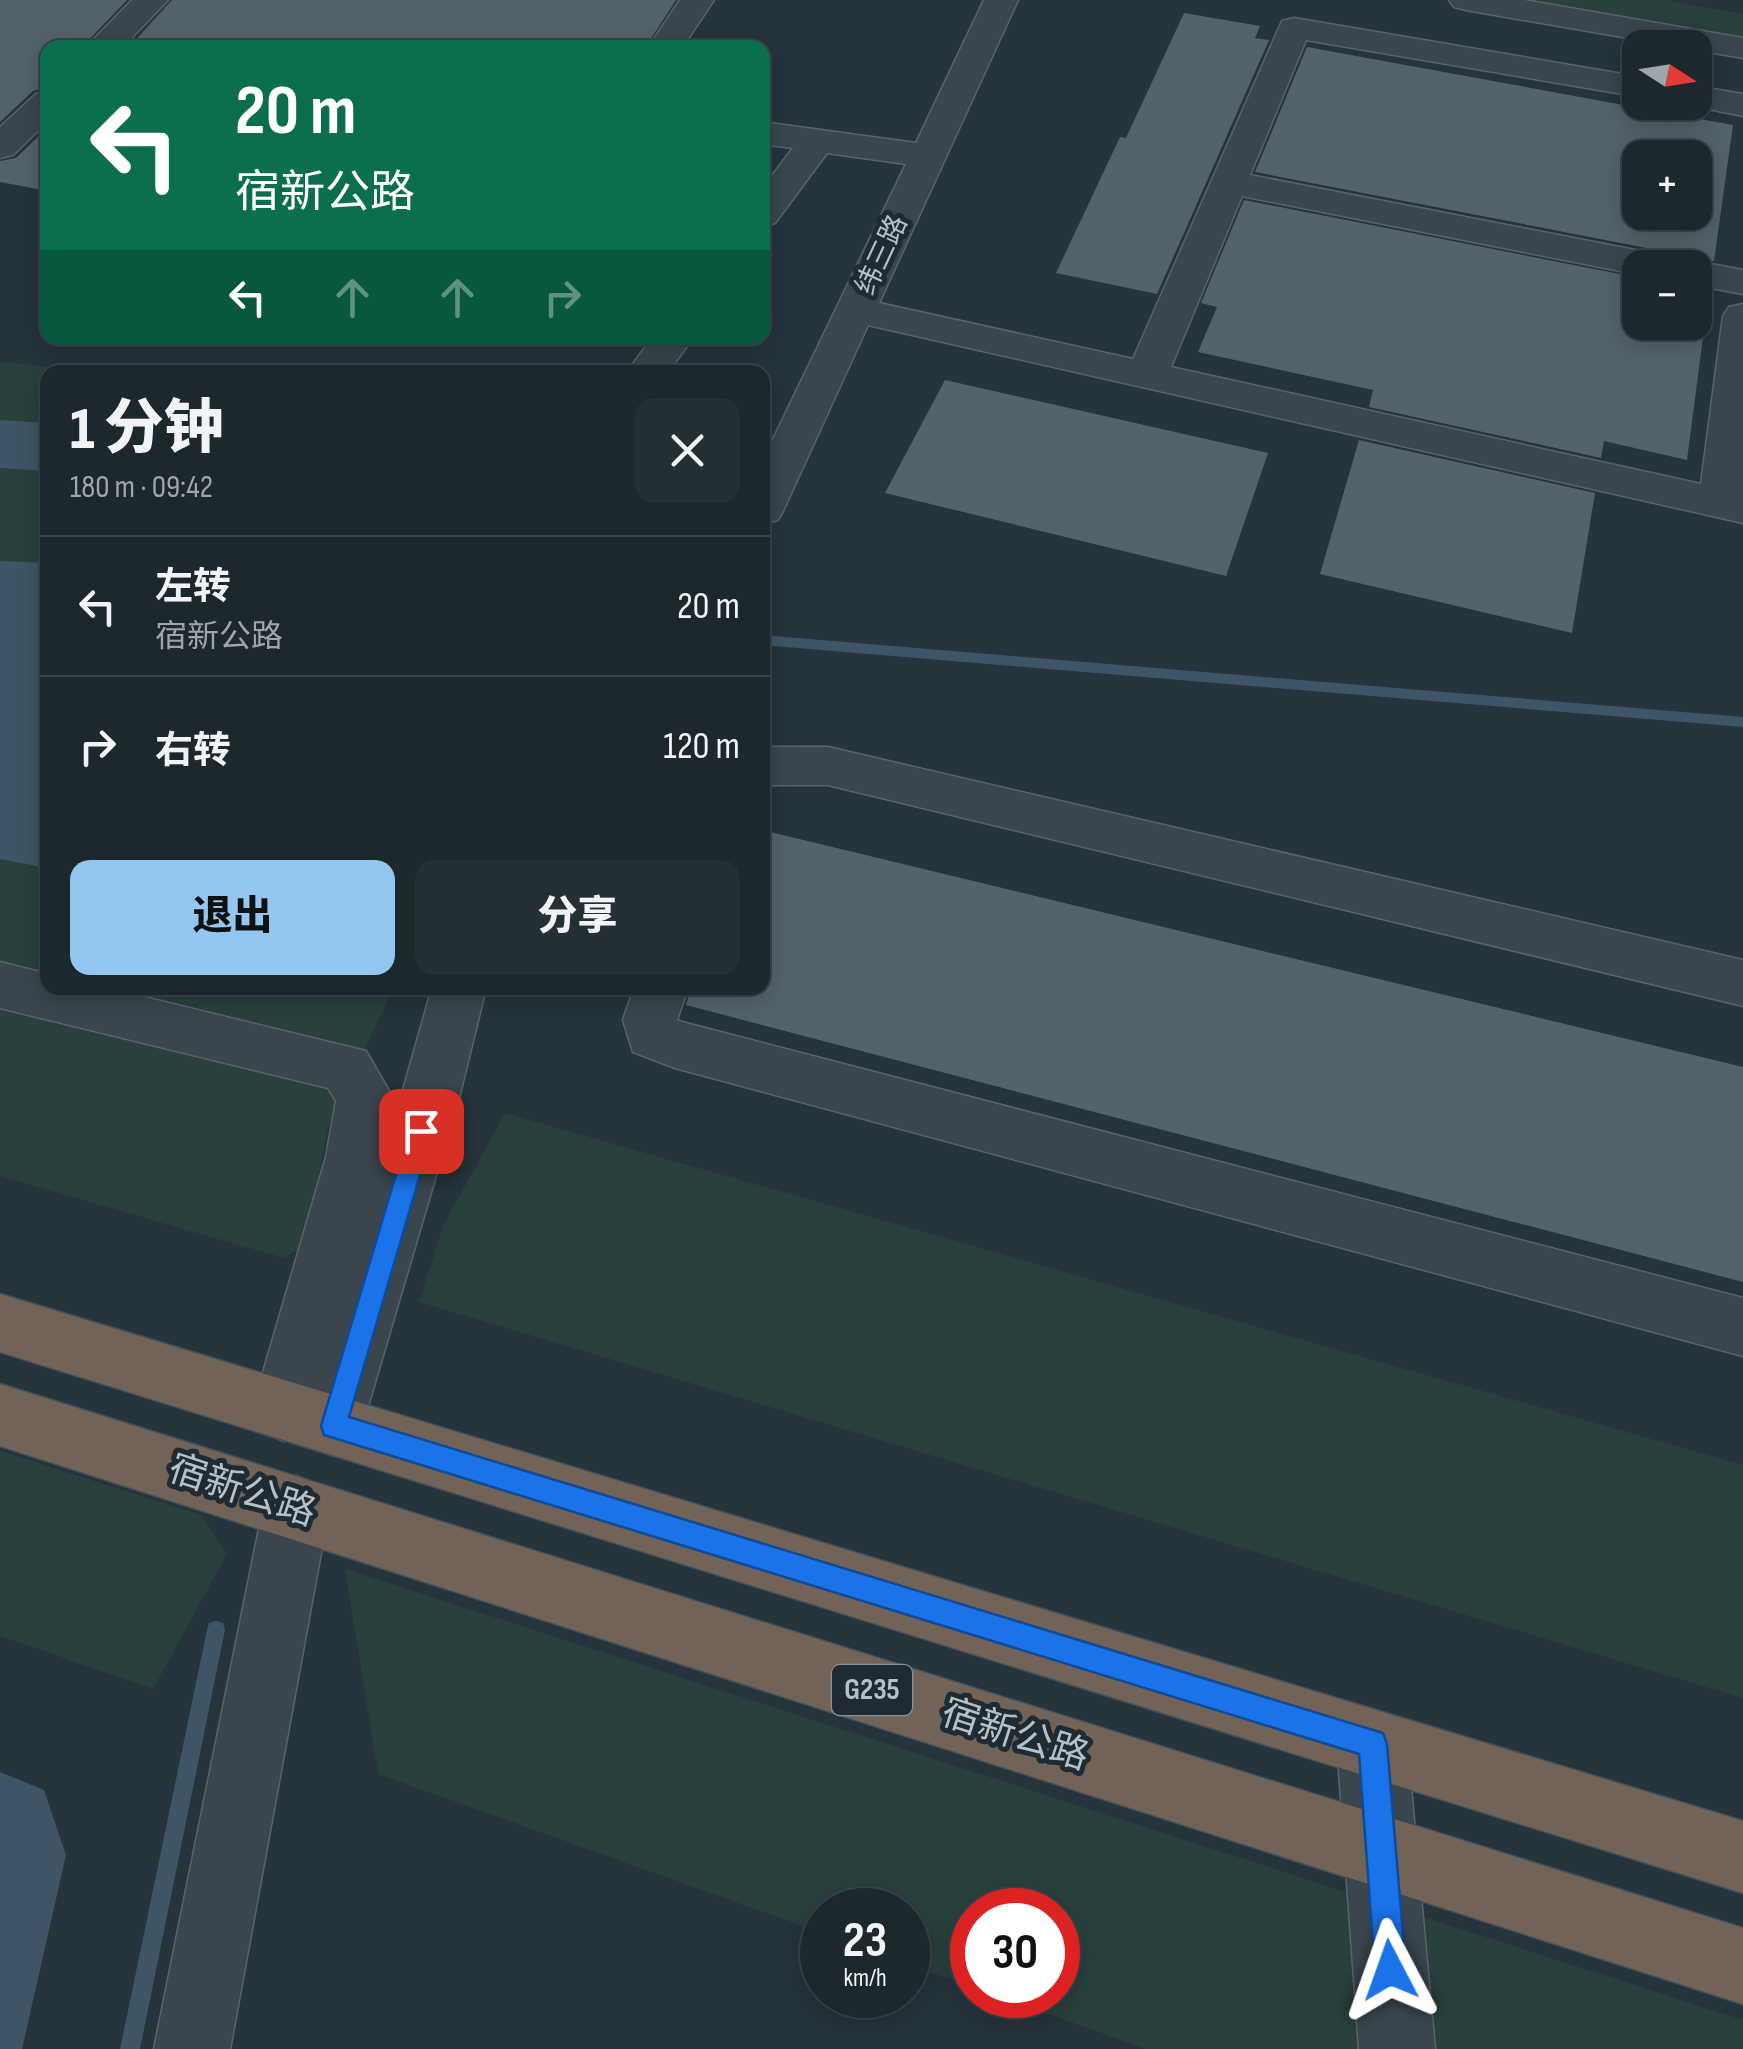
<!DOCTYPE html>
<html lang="zh">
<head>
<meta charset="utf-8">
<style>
  :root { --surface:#1c272e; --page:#252f36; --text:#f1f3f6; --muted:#a0a5aa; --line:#3a444a; --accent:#93c7f0 }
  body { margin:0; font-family:"Sofia Sans Condensed","Noto Sans SC",sans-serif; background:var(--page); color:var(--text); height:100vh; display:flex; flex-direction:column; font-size:38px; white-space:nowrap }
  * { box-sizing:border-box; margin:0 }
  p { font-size:32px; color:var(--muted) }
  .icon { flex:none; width:55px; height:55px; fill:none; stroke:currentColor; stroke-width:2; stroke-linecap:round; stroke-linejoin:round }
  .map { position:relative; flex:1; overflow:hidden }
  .side { position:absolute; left:40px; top:365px; width:730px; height:630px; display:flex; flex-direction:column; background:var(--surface); border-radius:20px; box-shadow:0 5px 25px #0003,0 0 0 2px var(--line) }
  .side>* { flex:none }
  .banner { position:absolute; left:40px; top:40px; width:730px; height:305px; border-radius:20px; box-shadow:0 5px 25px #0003,0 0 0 2px var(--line); background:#0b6e4f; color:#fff; overflow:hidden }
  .needle { width:65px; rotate:102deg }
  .controls { position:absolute; left:1622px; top:30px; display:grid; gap:20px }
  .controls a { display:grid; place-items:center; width:90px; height:90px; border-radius:20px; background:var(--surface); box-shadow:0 5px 25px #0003,0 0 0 2px var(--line); font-size:50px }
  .speed { position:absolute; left:800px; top:1888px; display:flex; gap:20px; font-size:50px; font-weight:700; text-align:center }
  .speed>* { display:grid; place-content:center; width:130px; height:130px; border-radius:50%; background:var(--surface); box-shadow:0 5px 25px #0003,0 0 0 2px var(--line); line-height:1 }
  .speed small { font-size:25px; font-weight:400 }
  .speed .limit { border:15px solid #d22; background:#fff; color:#111 }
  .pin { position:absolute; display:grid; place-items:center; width:85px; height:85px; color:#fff; margin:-42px; border-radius:20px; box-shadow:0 5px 15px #0006 }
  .me { position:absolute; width:110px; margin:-55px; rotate:356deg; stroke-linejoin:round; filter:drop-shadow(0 0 8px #0008) }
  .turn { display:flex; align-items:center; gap:35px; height:210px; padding:0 30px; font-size:45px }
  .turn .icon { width:130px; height:130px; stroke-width:2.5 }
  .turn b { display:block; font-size:70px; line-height:85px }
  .lanes { display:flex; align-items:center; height:95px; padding:0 30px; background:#0003; justify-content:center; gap:50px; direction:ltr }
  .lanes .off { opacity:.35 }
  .round { display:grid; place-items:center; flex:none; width:105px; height:105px; border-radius:20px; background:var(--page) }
  .summary { display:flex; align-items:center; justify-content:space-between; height:170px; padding:0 30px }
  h1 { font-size:60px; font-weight:800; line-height:75px }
  .action { display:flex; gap:20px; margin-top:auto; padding:20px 30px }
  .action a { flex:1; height:115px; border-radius:20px; background:var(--accent); color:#111; font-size:40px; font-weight:800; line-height:115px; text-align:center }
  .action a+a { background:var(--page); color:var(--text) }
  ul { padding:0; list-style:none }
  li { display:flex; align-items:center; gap:30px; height:140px; padding:0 30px; border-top:2px solid var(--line) }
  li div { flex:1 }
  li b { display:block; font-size:38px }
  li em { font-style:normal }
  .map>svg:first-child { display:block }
  .green { fill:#29403d }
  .water { fill:#3d5564 }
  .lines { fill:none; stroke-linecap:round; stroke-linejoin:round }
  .stream { fill:#3d5564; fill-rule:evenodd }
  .river { fill:#3d5564; fill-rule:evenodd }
  .building { fill:#54626c; fill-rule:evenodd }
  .minor-casing { stroke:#58636b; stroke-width:3 }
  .highway-casing { stroke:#455058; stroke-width:3 }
  .minor { fill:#3a454d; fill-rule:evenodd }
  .highway { fill:#726358; fill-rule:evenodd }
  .route { fill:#1a73e8; stroke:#114b97; stroke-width:2.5 }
  .labels { text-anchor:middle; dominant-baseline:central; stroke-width:10; stroke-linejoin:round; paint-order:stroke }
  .far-street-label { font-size:28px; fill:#b6c0c8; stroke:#1f2a32 }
  .shield { fill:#1f2a32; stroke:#89939b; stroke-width:2.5 }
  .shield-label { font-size:30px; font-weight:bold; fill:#b6c0c8 }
  .near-street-label { font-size:38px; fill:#b6c0c8; stroke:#1f2a32 }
</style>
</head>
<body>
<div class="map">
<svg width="1743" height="2049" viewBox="0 0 1743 2049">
  <rect width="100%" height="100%" fill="#26343d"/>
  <g class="green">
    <path d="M1525,0H1666L1743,14V38Z"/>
    <path d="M0,362L111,372H48V988H394L329,1123L305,1245L284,1258L0,1176Z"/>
    <path d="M505,1113L1743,1465V1698L419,1302L444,1224Z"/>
    <path d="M0,1451L201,1515L227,1554L153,1689L0,1636Z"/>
    <path d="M345,1569L1743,2020V2049H1146L996,1995H1058V1910H972V1987L908,1964V1910H822V1933L378,1774Z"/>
  </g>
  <g class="water">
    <path d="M0,561L47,563V868L0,859Z"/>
    <path d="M0,1772L44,1790L66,1855L22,2049H0Z"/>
  </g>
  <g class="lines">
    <g class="stream">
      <path d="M762,635L1743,717V727L762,645Z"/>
      <path d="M216,1621L223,1623L225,1630L140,2049H120L207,1630L209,1623Z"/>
    </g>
    <path class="river" d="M0,420L48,423V471L0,468Z"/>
  </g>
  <g class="building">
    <path d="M0,0H127L81,48H48V87L33,91L0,122Z"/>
    <path d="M172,0H676L645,48H128Z"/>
    <path d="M1184,13L1260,26L1255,38L1269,40L1157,294L1056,273L1120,137L1126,138Z"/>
    <path d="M1307,47L1733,125L1714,261L1683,260L1667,252L1255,172ZM1640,158H1695V212H1640Z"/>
    <path d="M48,127V191L0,182V161L16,158Z"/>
    <path d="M1244,200L1640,278V322H1695V289L1709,291L1687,460L1604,441L1601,458L1369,407L1373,390L1198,352L1217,307L1201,303Z"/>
    <path d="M945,380L1268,453L1226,576L885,493Z"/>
    <path d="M1359,440L1595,493L1572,633L1320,574Z"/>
    <path d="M762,830L1743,1067V1282L686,1005L691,988H762Z"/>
  </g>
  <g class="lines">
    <g class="minor-casing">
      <g id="minor">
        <path d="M132,0H168L122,48H85Z"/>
        <path d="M680,0H714L682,48H648Z"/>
        <path d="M984,0H1018L879,303L1133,359L1282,21L1294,18L1640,77V97L1306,40L1250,175L1666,256L1683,264L1695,261L1743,270V294L1695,285V268H1640V275L1242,196L1171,367L1701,484L1723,316L1729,307L1743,304V523L868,325L784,509L778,520L762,524V462L906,164L827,153L775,223L762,226V189L793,148L762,144V122L916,143Z"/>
        <path d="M1449,0H1524L1743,38V58L1466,10L1454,7Z"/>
        <path d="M1695,86L1743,94V116L1683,104L1695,102Z"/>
        <path d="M48,91V121L13,155L0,158V127L36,94Z"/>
        <path d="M652,338H693L668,372H627Z"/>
        <path d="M762,747H828L1743,960V1006L828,785H762Z"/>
        <path d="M0,962L48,974V988H107L366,1051L393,1098L380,1171L432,988H486L460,1094L356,1447L334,1456L312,1447L305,1432L284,1441L262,1432L252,1410L326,1157L336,1101L328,1088L0,1008Z"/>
        <path d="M634,988H688L677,1020L682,1022L1743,1298V1356L675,1068L633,1052L623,1020Z"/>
        <path d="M296,1476L319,1486L329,1509L230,2049H154L263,1509L273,1486Z"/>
        <path d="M1372,1709L1397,1719L1407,1744L1435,2049H1359L1337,1744L1347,1719Z"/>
      </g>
    </g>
    <g class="highway-casing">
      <g id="highway">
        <path d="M0,1294L1743,1821V1893L0,1352Z"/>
        <path d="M0,1384L1743,1928V2004L0,1446Z"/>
      </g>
    </g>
    <use href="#minor" class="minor"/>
    <use href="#highway" class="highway"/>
  </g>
  <path class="route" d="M421,1121L430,1124L433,1131L349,1417L1383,1733L1387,1744L1406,1970L1401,1981L1390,1985L1380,1981L1375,1970L1359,1754L324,1435L321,1426L409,1131L413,1124Z"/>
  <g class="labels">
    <g class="far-street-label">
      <text transform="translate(882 255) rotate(-65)">纬三路</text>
    </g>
    <rect class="shield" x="832" y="1665" width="80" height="50" rx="8"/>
    <g class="shield-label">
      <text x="872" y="1690">G235</text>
    </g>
    <g class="near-street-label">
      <text transform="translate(242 1491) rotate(18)">宿新公路</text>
      <text transform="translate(1015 1735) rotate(18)">宿新公路</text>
    </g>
  </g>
</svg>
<div class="controls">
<a><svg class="needle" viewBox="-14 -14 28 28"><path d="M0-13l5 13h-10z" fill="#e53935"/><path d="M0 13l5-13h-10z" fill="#a0a5aa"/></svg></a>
<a>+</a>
<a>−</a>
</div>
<div class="speed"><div>23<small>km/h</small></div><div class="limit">30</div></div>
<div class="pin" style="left:421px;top:1131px;background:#d93025"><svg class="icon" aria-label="arrive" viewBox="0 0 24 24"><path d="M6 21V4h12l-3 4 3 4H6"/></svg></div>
<svg class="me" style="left:1390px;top:1970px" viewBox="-20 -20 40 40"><path d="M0-17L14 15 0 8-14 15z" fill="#1a73e8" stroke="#fff" stroke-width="4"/></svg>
<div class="banner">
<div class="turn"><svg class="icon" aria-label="left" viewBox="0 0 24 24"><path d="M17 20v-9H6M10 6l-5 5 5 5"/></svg><div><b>20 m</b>宿新公路</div></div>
<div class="lanes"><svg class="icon" aria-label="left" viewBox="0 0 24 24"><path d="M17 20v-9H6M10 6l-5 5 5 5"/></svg><svg class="icon off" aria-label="ahead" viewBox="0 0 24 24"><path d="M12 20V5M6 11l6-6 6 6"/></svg><svg class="icon off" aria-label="ahead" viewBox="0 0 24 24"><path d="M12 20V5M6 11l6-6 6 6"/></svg><svg class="icon off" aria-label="right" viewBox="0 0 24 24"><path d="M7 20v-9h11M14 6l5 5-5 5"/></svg></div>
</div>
<section class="side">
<div class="summary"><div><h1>1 分钟</h1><p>180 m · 09:42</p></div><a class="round"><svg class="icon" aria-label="close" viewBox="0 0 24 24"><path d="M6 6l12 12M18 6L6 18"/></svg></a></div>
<ul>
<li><svg class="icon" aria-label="left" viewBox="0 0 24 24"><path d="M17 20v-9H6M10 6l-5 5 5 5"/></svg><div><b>左转</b><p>宿新公路</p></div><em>20 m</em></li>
<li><svg class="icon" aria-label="right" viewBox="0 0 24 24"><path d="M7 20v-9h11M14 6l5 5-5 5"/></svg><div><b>右转</b></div><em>120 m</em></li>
</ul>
<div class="action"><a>退出</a><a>分享</a></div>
</section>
</div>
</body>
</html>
